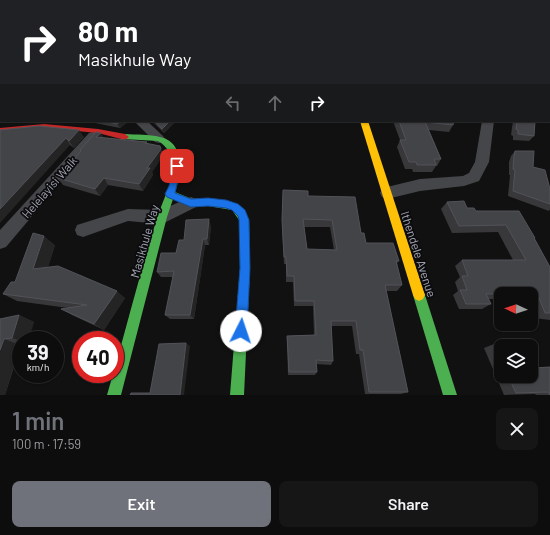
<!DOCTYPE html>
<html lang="en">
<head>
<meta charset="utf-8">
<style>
  :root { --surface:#0d0d0d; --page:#161616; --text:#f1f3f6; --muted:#9a9c9d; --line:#2d2d2e; --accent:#6f727a }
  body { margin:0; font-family:Barlow,sans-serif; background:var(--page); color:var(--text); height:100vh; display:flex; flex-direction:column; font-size:15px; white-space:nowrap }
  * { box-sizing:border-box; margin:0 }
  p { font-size:13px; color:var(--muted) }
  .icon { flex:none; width:22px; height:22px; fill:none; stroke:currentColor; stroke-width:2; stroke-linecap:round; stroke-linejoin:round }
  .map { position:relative; height:395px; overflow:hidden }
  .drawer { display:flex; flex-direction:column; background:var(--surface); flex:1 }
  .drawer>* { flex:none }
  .guide { position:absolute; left:0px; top:0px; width:550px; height:122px; box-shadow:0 1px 3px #0004,0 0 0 1px var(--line); background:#202124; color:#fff; overflow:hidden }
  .needle { width:26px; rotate:273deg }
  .buttons { position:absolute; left:494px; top:287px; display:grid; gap:8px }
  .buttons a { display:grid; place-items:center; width:44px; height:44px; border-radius:8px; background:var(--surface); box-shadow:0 1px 3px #0004,0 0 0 1px var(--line); font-size:20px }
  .speed { position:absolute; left:12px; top:331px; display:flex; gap:8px; font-size:20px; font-weight:700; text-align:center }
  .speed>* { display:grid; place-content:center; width:52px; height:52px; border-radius:50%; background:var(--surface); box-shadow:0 1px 3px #0004,0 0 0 1px var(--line); line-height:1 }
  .speed small { font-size:10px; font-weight:400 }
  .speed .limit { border:6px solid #d22; background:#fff; color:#111 }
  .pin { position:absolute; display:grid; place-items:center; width:34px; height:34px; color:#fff; margin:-17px; border-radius:8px; box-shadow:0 2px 6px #0006 }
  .me { position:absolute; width:44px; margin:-22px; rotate:4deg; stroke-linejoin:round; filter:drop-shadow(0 0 3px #0008) }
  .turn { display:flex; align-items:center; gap:14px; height:84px; padding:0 12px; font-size:18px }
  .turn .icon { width:52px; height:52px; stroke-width:2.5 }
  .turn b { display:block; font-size:28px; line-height:34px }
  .lanes { display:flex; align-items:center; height:38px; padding:0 12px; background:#0003; justify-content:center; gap:20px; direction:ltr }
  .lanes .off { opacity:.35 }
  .round { display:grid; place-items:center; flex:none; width:42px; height:42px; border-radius:8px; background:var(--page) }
  .head { display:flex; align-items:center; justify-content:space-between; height:68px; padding:0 12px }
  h1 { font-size:24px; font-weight:600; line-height:30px; color:var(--accent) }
  .primary-button { display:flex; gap:8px; margin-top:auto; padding:8px 12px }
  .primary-button a { flex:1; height:46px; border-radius:8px; background:var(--accent); color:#fff; font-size:16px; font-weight:600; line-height:46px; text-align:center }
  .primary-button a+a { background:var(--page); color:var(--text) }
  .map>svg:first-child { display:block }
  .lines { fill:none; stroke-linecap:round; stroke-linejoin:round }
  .street { fill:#45464a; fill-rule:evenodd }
  .fast { fill:#4caf50; fill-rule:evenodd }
  .slow { fill:#ffc107; fill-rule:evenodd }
  .jam { fill:#c62828; fill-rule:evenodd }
  .wall { fill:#38383b; fill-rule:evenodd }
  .shaded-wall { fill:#242425 }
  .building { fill:#434448; stroke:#525359; fill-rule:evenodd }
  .route { fill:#1a73e8; stroke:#114b97 }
  .labels { text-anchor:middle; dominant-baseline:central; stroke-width:3.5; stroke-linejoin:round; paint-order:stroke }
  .street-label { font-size:12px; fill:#a2a6b3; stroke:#0c0b0d }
</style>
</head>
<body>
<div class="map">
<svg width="550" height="395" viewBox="0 0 550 395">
  <rect width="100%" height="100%" fill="#111"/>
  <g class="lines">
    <g class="street">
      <path d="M134,121H147L163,136L165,139L163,142L159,143L155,142Z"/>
      <path d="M482,121H494L489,162L479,181L464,186L420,191L387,199L382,197L380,193L382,189L387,187L420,179L463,176L469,173L475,162Z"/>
      <path d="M93,132L97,133L99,136L97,139L6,247L0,249V230L89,133Z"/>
      <path d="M191,197L196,199L199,203L196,207L162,224L128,221L83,237L77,235L75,230L77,225L128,209L161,210Z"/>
    </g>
    <g class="fast">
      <path d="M125,134C136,135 149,134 160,137C185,142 182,174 175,192L192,199L208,198L235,203C243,206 246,213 249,220L250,268L244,395H230L240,268L239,220L232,210L208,206L191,207L173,199L167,217L121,395H107L113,374H115V367C129,317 142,267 157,218C162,202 173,182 173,166C172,155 167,146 158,141L122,139V135Z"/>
      <path d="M419,289L423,291L425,295L457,395H443L413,295L415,291Z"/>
    </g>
    <path class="slow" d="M360,121H368L425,295L423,299L419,301L415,299L413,295Z"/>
    <path class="jam" d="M44,124L98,129L125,134L129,137L125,140L98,133L44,128L0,132V128Z"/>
  </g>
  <g class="wall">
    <path d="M2,121H20L9,122Z"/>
    <path d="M61,121H89L88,123Z"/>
    <path d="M93,121H129L120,128L95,123Z"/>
    <path d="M152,121H176L164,133Z"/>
    <path d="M393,121H454L453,125L449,132L429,130L441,159L437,166H436L432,172H413L412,169H405L397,147L400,140Z"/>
    <path d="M513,121H535L534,136L529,141L513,140V136L511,135Z"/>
    <path d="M39,126L84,137L74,148L70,145Z"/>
    <path d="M103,138L148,144L160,146L163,156L152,172L153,175L143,191L108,185L100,196L63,185L58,178L81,151L80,150Z"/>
    <path d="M515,151L533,167L550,204V209L549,211L508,196L510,175H509V162L511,156Z"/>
    <path d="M283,190L308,196L361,233L366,243L399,261L397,263L402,285L397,291H386L408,392L401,394H365L359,354H356L352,326H331L333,361L331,365L316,364L317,372L315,375H288L287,340V336L314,335L313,306H294L293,282H286V264H284L282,228ZM304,227H330L334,250L307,249Z"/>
    <path d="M447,202L467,208L535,238V239L550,267V320L534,318L531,309V294H501V299H488L491,304L482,309H459L453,295L458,291L455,282L460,277L455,266L462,260H513L498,232L452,233L441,209Z"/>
    <path d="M211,226L209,245H205L194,319H170L165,315L173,277H161L157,272L176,253L184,240Z"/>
    <path d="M55,245L48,267L125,298L104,330L72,315L61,309L68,308L17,301L3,294Z"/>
    <path d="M19,315L34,322L21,340V345L5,395H0V319Z"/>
    <path d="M494,344L501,346V376H531L534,368L550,367V395H536L535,394L504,395L484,348Z"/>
  </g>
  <g class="shaded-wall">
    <path d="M121,121H129L120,128L117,124Z"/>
    <path d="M170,121H176L164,133L162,129Z"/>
    <path d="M79,130L84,137L74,148L69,141Z"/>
    <path d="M101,133L105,140L96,137Z"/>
    <path d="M66,138L70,145L0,223V209Z"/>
    <path d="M160,146L163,156L152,172L153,175L143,191L139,184L147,168Z"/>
    <path d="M104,178L108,185L100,196L95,189Z"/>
    <path d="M209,219L211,226L209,245L207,239Z"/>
    <path d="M44,236L55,245L45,277L33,269Z"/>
    <path d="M203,239L205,245L194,319L190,315Z"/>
    <path d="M117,291L125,298L104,330L94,324Z"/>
    <path d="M19,315L34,322L29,340H21V341L12,338Z"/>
    <path d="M4,339L20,345L5,395H0V350Z"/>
    <path d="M186,343L190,346L184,395H180Z"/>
  </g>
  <g class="building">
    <rect x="0" y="71" width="1" height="45"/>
    <path d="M104,121H121L117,124Z"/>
    <path d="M155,121H170L162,129Z"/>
    <path d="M399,121H454L453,125L425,122L441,159H434L436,165H417L416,162H409L400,140H406Z"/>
    <path d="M517,121H535L534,136L518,134V130L516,129Z"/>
    <path d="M39,126L79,130L69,141L66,138L0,209V130Z"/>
    <path d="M96,132L101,133L96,137L147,142L145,143L160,146L161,149L147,168H150L139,184L104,178L95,189L58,178L81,151L80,150Z"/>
    <path d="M515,151H534L533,167L545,170L550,189V204L513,191L515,170L513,169L514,156Z"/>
    <path d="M283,190L308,191V196L355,197L361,233H364L366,243H393L399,261H396L402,285H385L408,392H369L363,350H360L356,321H331L333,361L316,360L317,372H289L287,336L316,335L314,301H295L294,276H287L286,257H284L282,220ZM303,219L332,220L337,250L307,249Z"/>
    <path d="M464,201L467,208H474L476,211H519L535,238H534L550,267V313H545L537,293L486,294L491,304H466L460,290H467L462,276H468L462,260H526L506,225L459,226L447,202Z"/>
    <path d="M209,219L207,239H203L190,315H165L174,271L157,272L161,253H176L179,240H184L186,220Z"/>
    <path d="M33,233L44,236L33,269L58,266L117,291L94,324L61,309L87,305L3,294L11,282H15Z"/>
    <path d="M19,315L12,338L4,339L0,350V319Z"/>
    <path d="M186,343L180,395H130L131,393H150L159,344Z"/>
    <path d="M521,343L523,346H501V360L494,344Z"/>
    <path d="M531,362L534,368L550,367V395L548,392L516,393L508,376H531Z"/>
  </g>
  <linearGradient id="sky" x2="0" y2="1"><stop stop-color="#090909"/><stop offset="0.56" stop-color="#323843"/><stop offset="1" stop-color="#323843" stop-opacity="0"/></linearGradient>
  <rect width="550" height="126" fill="url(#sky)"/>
  <path class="route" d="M177,163L181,166L175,193L191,199L208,198L226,200L238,204L245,210L249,220L250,268L247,331L245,336L241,338L237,336L235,331L240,268L239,220L238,216L232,210L226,208L208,206L191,207L167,197L165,194L169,186L173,166Z"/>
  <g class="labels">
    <g class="street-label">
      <text transform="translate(49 187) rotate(-49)">Helelayisi Walk</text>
      <text transform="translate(144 241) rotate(-74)">Masikhule Way</text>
      <text transform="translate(419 254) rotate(72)">Ithendele Avenue</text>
    </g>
  </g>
</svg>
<div class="buttons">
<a><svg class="needle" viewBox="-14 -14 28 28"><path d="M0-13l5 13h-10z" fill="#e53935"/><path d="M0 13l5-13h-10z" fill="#9a9c9d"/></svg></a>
<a><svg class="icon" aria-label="layers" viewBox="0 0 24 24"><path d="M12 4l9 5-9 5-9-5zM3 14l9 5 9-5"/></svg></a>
</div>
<div class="speed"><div>39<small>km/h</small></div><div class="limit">40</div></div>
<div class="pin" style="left:177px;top:166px;background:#d93025"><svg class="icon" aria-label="arrive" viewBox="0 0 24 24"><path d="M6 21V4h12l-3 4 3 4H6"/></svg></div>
<svg class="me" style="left:241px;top:331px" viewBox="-20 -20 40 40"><circle r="19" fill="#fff"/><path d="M0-13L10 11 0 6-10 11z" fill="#1a73e8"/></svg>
<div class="guide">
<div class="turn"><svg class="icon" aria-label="right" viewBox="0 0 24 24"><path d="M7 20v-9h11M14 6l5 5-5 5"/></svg><div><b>80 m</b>Masikhule Way</div></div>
<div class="lanes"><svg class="icon off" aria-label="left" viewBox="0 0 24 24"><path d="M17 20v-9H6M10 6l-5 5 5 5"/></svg><svg class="icon off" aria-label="ahead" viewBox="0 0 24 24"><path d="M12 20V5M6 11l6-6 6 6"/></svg><svg class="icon" aria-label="right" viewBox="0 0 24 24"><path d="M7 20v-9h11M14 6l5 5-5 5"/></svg></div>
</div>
</div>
<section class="drawer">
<div class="head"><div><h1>1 min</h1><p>100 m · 17:59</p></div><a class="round"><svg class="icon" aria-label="close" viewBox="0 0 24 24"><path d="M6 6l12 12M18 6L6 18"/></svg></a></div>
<div class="primary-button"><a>Exit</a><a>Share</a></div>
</section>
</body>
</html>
